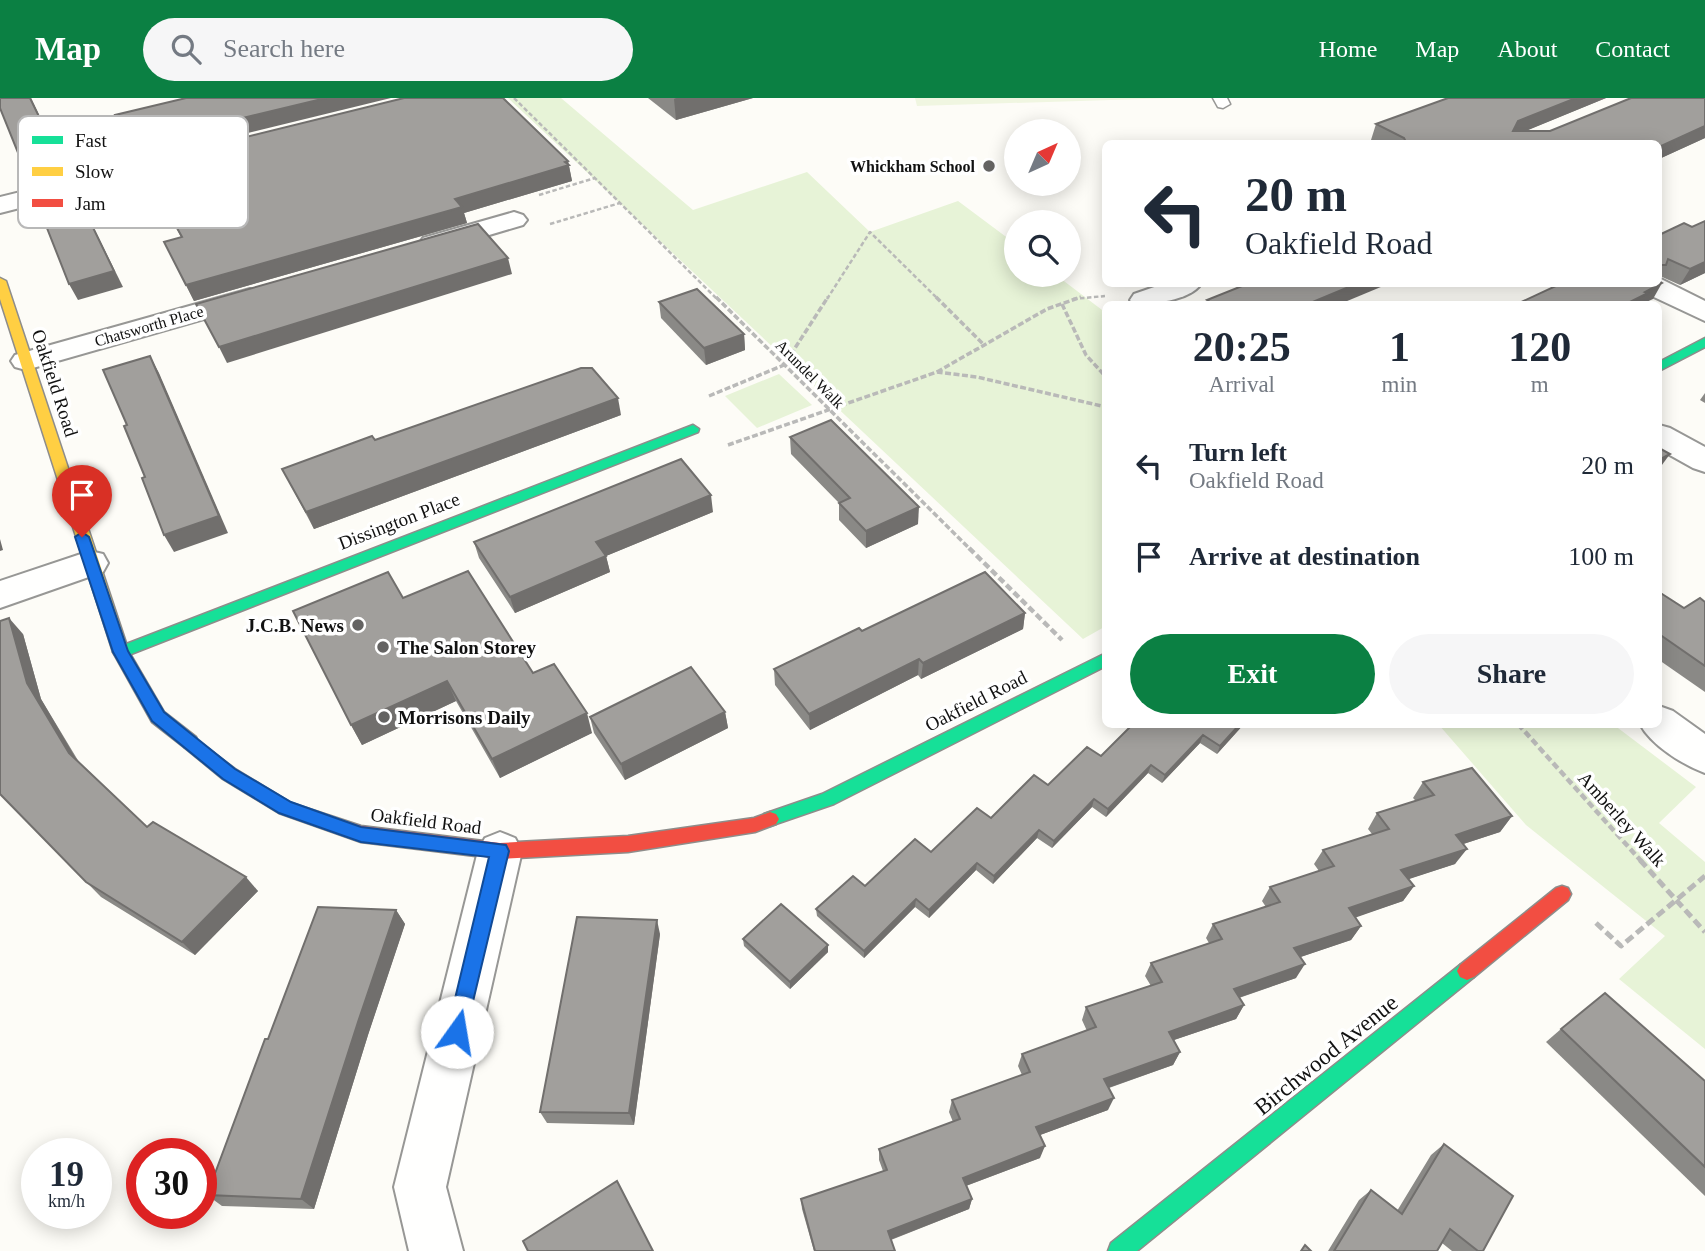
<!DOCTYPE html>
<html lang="en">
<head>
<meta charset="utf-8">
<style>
  :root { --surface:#fff; --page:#f6f6f7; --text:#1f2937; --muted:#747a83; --accent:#0b8043 }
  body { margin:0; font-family:"Times New Roman",serif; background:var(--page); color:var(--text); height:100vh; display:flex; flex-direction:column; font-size:26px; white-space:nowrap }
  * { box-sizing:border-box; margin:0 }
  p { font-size:23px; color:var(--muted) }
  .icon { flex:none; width:38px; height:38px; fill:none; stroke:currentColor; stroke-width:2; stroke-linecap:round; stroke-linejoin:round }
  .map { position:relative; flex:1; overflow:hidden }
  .drawer { position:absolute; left:1102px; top:203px; width:560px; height:427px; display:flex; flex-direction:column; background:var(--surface); border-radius:10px; box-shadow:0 4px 18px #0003 }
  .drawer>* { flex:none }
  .hud { position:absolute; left:1102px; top:42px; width:560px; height:147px; border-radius:10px; box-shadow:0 4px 18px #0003; background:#fff; color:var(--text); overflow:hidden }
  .needle { width:46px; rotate:44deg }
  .tools { position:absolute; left:1004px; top:21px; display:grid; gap:14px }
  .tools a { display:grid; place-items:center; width:77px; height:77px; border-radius:50%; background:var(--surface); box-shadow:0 4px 18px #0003; font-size:35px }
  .speed { position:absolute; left:21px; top:1040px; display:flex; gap:14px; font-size:35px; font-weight:700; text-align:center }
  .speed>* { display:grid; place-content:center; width:91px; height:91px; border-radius:50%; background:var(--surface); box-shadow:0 4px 18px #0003; line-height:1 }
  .speed small { font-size:18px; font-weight:400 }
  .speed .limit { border:10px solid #d22; background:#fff; color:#111 }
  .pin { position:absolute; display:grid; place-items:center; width:60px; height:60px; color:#fff; margin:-72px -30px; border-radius:50% 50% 50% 0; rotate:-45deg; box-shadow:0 0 7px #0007 }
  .pin .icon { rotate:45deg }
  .me { position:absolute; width:77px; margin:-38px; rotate:13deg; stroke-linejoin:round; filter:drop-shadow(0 0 5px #0008) }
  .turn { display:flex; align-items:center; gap:24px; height:147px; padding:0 28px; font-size:32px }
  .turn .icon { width:91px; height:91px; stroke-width:2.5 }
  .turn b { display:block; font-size:49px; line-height:60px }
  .eta { display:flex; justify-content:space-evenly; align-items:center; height:119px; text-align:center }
  .eta b { font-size:42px; font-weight:700; line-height:49px }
  .cta { display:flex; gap:14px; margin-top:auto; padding:14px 28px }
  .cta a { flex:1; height:80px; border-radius:42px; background:var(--accent); color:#fff; font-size:28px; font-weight:700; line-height:80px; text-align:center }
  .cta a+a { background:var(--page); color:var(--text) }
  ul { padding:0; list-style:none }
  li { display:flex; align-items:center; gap:21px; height:91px; padding:0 28px }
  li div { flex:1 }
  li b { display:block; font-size:26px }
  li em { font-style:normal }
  header { display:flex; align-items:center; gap:42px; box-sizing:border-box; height:98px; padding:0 35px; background:var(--accent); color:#fff }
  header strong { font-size:33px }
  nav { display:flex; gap:38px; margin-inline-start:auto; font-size:24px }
  .search { width:490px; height:63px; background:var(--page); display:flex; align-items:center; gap:18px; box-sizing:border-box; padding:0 24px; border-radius:38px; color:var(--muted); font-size:26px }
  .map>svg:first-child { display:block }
  .green { fill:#e7f3d7 }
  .pitch { fill:#f0f6e1 }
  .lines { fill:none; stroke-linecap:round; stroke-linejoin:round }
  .lane-casing { stroke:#979795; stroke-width:3 }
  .street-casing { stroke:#979795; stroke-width:4 }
  .fast-casing { stroke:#8e8d8b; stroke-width:3 }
  .slow-casing { stroke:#8e8d8b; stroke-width:3 }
  .jam-casing { stroke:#8e8d8b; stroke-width:3 }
  .path-far3 { stroke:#b9b9b8; stroke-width:2.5; stroke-dasharray:4.5 2.5; stroke-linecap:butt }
  .path-far2 { stroke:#b9b9b8; stroke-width:3.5; stroke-dasharray:6 2.5; stroke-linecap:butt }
  .path-far1 { stroke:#b9b9b8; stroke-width:4.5; stroke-dasharray:7 3.5; stroke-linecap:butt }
  .path { stroke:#b9b9b8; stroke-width:5; stroke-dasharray:9 4.5; stroke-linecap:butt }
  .lane { fill:#fffffe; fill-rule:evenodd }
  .street { fill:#fffffe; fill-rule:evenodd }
  .fast { fill:#16e098; fill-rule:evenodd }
  .slow { fill:#ffcf43; fill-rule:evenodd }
  .jam { fill:#f24e42; fill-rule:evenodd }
  .wall { fill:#8a8986 }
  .shaded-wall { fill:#716f6d }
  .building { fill:#a19f9c; stroke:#716f6d; stroke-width:2 }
  .route { fill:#1a73e8; stroke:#114b97; stroke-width:2 }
  .poi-dot { fill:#646362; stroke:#fff; stroke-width:2.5 }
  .labels { text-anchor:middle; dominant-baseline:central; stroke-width:7; stroke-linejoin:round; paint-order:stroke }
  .far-poi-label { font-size:16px; font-weight:bold; fill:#111; stroke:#fff; text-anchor:end }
  .far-street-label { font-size:16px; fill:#111; stroke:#fff }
  .street-label { font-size:19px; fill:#111; stroke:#fff }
  .poi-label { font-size:19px; font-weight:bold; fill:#111; stroke:#fff; text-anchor:start }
  .near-street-label { font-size:23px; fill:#111; stroke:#fff }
  .key { fill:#fff; stroke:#b8b8b8; stroke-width:2 }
  .key-label { font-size:19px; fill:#111 }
</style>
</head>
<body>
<header>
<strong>Map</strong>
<div class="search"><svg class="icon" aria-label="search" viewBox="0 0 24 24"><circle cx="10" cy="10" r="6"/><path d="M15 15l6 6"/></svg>Search here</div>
<nav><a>Home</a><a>Map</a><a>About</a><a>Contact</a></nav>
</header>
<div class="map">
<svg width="1705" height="1153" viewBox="0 0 1705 1153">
  <rect width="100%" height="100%" fill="#fdfcf7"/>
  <g class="green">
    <path d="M508,0H561L693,112L807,74L870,134L958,103L1017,147V177H1056L1106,215V528L1083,541Z"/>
    <path d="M779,276L812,307L757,330L725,298Z"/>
    <path d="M1439,627H1614L1696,689L1659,725L1705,764V951L1619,881L1665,838L1526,727Z"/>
  </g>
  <path class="pitch" d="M915,0H1175L917,8Z"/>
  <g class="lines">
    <g class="lane-casing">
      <path id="lane" d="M1213,0H1227L1230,6L1223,10L1218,9Z"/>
    </g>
    <g class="street-casing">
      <g id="street">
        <path d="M195,51L204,53L207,58L204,63L0,115V99Z"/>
        <path d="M514,114L523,117L527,122L523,127L432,154L423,152L419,146L423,140Z"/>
        <path d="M1659,180L1705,203V223L1639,192L1635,186H1659Z"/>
        <path d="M1163,186H1201C1189,203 1152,206 1133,206L1130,202L1134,196Z"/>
        <path d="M250,191L260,193L264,199L260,205L26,272L15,269L11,263L15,257Z"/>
        <path d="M1659,327L1670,330L1705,349V374L1693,370L1659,351Z"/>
        <path d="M90,453L103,456L108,465L103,474L0,510V483Z"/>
        <path d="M1659,608L1673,613L1705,636V675C1683,667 1651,647 1640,626H1659Z"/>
        <path d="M500,734L515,740L522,753L446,1089L463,1153H409L394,1089L478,753L485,740Z"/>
      </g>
    </g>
    <g class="fast-casing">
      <g id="fast">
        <path d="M1705,240V249L1659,273V264Z"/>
        <path d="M693,327L699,331L698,334L126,558H116L113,554L116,550Z"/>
        <path d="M1106,555V568L834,706L770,728L764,726L761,721L764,716L822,696Z"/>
        <path d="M1467,864L1474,867L1477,873L1474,879L1137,1153H1108L1111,1145L1460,867Z"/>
      </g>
    </g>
    <g class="slow-casing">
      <path id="slow" d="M0,180L6,183L129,554L164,614L196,639L198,644L196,649H184L152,624L113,554L0,201Z"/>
    </g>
    <g class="jam-casing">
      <g id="jam">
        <path d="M190,637L235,671L291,705L361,728L500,745L628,738L754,720L770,714L776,716L779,721L776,726L755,734L628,754L500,761L361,744L279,715L223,681L184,649L182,644L184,639Z"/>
        <path d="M1562,788L1568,790L1571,796L1568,802L1474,879L1467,882L1460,879L1457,873L1460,867L1556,790Z"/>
      </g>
    </g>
    <g class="path-far3">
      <path d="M514,0L717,201"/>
      <path d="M539,97L595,80"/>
      <path d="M550,126L620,105"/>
      <path d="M827,201L870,134L938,201"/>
      <path d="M1073,201L1105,198"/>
    </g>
    <g class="path-far2">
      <path d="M716,199L970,451"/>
      <path d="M936,199L985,248"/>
      <path d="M1062,206L1086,257L1106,279"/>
      <path d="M937,274L1047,211L1081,199"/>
      <path d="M709,298L784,267L828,199"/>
      <path d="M728,347L937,274L977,279L1106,309"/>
    </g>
    <g class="path-far1">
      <path d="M969,450L1062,542"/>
      <path d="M1518,626L1642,764"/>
    </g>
    <g class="path">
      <path d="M1640,762L1705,834"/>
      <path d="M1596,825L1621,848L1705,778"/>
    </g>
    <use href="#lane" class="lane"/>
    <use href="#street" class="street"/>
    <use href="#fast" class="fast"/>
    <use href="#slow" class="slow"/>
    <use href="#jam" class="jam"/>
  </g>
  <g class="wall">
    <path d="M186,0L138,62L115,17Z"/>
    <path d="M648,0H753L676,22Z"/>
    <path d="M1448,0H1606L1525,33L1705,40L1659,61V46H1379L1371,42L1376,26Z"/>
    <path d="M568,63L572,83L464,115L467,125L194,203L164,144L181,139L141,65Z"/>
    <path d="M1705,123V175L1680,187L1660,178L1659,179V137L1692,129Z"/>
    <path d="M659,204L744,236L745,252L706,267L661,220Z"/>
    <path d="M1705,295V305L1700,302Z"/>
    <path d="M621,317L314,431L282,371L375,342Z"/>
    <path d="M790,339L918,426L866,450L839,422V405L791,356Z"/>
    <path d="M713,414L606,458L610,474L515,515L479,460L474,444Z"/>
    <path d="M1659,494L1684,510L1705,504V594L1659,562Z"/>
    <path d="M403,500L533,575L592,635L500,680L456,603L362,647L351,627Z"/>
    <path d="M1025,515L1023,531L921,581L918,577L810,632L775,587L774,571L862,533Z"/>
    <path d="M23,536L41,601L79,664L147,729L258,793L195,857L101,799L0,696Z"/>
    <path d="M725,614L728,630L625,682L594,635L590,619Z"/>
    <path d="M1244,626L1217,656L1200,645L1162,685L1148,675L1106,719L1092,709L1052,750L1037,740L993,786L976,772L929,820L915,809L864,860L817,818L816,811L865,788L931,754L1048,687L1159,627Z"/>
    <path d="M1423,684L1512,718L1500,734L1463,746L1455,766L1408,781L1414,788L1403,803L1355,819L1361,828L1351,842L1300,859L1296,880L1239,900L1244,907L1236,921L1174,942L1180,954L1173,967L1109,990L1108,1012L1040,1037V1060L966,1088L972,1101L969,1111L891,1142L895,1153H814L802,1111L801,1101L883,1073L879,1062V1051L953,1024L949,1014L952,1002L1022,977L1018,968L1022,956L1087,933L1082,922L1086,909L1151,888L1145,878L1151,865L1209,845L1206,840L1213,826L1266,809L1262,803L1270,789L1319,773L1314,766L1323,752L1372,736L1368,731L1377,715L1416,703L1413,700Z"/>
    <path d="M396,812L405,826L368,937L314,1111L222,1108L207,1097L268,941Z"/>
    <path d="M660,836L634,1027L547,1025L540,1014Z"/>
    <path d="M743,841L828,854L790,891L744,848Z"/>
    <path d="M1561,931L1705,983V1098L1546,944Z"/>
    <path d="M1444,1046L1483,1153H1452L1442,1145L1437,1153H1328L1359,1102L1371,1092L1397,1113L1431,1057Z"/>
  </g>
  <g class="shaded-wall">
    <path d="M30,0H31L69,79L33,88L25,72Z"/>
    <path d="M326,0H391L138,62L131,47Z"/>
    <path d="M676,0H753L676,22L674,1Z"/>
    <path d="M1576,0H1606L1511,39L1507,46L1518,23Z"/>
    <path d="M1705,28V40L1659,61V49Z"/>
    <path d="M568,63L572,83L464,115L467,125L194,203L186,187L455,101Z"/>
    <path d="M70,82L123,189L78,202L69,186Z"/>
    <path d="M508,160L512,176L227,265L219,249Z"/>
    <path d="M1705,164V175L1680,187L1690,171Z"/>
    <path d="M1662,185L1653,201L1642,206H1626L1645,194Z"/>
    <path d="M1356,186H1388L1340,206H1308Z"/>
    <path d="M744,236L745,252L706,267L704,250Z"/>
    <path d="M150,258L159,275L228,435L174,454L164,437Z"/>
    <path d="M618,300L621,317L314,431L306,414Z"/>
    <path d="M1670,356L1659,371V362Z"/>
    <path d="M711,397L713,414L606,458L610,474L515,515L510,499L596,444Z"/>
    <path d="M919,409L918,426L866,450V433Z"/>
    <path d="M0,441L3,452L0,453Z"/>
    <path d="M1025,515L1023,531L921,581L923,565Z"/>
    <path d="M9,520L23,536L41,601L82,671L69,655L27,585Z"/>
    <path d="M919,561L918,577L810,632L809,616Z"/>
    <path d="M447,583L456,603L362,647L351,627Z"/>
    <path d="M725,614L728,630L625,682L621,666Z"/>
    <path d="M587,615L592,635L500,680L492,661Z"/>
    <path d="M1240,626H1244L1217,656L1220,648Z"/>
    <path d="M1203,637L1200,645L1162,685L1165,677Z"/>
    <path d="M1151,667L1148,675L1106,719L1108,711Z"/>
    <path d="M1094,701L1092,709L1052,750L1054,743Z"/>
    <path d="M1512,718L1500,734L1445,752L1456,737Z"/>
    <path d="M1039,732L1037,740L993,786L994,778Z"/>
    <path d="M1467,751L1455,766L1391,787L1401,772Z"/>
    <path d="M977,765L976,772L929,820V812Z"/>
    <path d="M246,779L258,793L195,857L182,844Z"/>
    <path d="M1414,788L1403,803L1340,825L1349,810Z"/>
    <path d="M916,801L915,809L864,860V853Z"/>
    <path d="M396,812L405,826L368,937L314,1111L301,1101L358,924Z"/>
    <path d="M657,822L660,836L634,1027L629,1015Z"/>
    <path d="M1361,828L1351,842L1286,864L1294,850Z"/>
    <path d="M828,847V854L790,891V884Z"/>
    <path d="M1305,866L1296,880L1226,904L1234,891Z"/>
    <path d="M1244,907L1236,921L1162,946L1169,934Z"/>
    <path d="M1180,954L1173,967L1099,993L1104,981Z"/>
    <path d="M1114,1000L1108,1012L1032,1040L1036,1029Z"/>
    <path d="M1045,1048L1040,1060L960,1090L963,1080Z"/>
    <path d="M972,1101L969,1111L887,1143L888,1133Z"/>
  </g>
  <g class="building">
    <path d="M0,0H30L61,64L25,72L0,10Z"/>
    <path d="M186,0H326L131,47L115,17Z"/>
    <path d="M404,0H503L568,63L565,64L569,67L455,101L462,109L186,187L164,144L182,139L141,65Z"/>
    <path d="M1448,0H1576L1518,23L1513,33H1550L1631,0H1705V28L1659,49V46H1407L1404,40L1376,26Z"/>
    <path d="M70,82L114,173L69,186L32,92Z"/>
    <path d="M1705,123V164L1690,171L1668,161L1666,167H1659V137L1684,125L1692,129Z"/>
    <path d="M478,126L508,160L219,249L196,206Z"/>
    <path d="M1659,183L1662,185L1645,194L1648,195L1626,206H1517L1560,186H1659Z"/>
    <path d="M1247,186H1356L1308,206H1204L1210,204L1207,202Z"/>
    <path d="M697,191L744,236L704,250L659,204Z"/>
    <path d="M150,258L219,418L164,437L142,380L145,379L124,328L127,327L103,272Z"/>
    <path d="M581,270H592L618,300L306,414L282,371L372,338L375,342Z"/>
    <path d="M831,322L919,409L866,433L839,405L850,400L790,339Z"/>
    <path d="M1659,350L1670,356L1659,362Z"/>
    <path d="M681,361L711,397L596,444L606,458L510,499L474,444Z"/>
    <path d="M468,473L533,575L554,566L587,615L492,661L447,583L351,627L293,513L388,474L403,500Z"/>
    <path d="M985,474L1025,515L923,565L919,561L809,616L774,571L859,530L862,533Z"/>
    <path d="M1659,494L1684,510L1700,500L1705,504V568L1659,536Z"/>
    <path d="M9,520L27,585L69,655L147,729L153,724L246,779L182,844L86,784L0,696V523Z"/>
    <path d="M691,569L725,614L621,666L590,619Z"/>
    <path d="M1133,626H1158L1159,627L1160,626H1240L1220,648L1203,637L1165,677L1151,667L1108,711L1094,701L1054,743L1039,732L994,778L977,765L929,812L916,801L864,853L816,811L853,778L865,788L915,741L931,754L977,710L991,720L1034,677L1048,687L1087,649L1101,658Z"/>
    <path d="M1472,670L1512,718L1456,737L1467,751L1401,772L1414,788L1349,810L1361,828L1294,850L1305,866L1234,891L1244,907L1169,934L1180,954L1104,981L1114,1000L1036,1029L1045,1048L963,1080L972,1101L888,1133L895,1153H815L801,1101L887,1072L879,1051L960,1021L952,1002L1030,974L1022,956L1096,929L1086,909L1162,884L1151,865L1222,841L1213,826L1280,804L1270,789L1334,768L1323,752L1389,731L1377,715L1434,697L1423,684Z"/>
    <path d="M781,806L828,847L790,884L743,841Z"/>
    <path d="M318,809L396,812L358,924L301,1101L207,1097L265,941H268Z"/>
    <path d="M577,819L657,822L629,1015L540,1014Z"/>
    <path d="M1605,895L1705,983V1069L1561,931Z"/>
    <path d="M1444,1046L1513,1098L1483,1153H1478L1450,1131L1437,1153H1334L1371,1092L1402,1116Z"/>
    <path d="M617,1083L653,1153H528L523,1143Z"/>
    <path d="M1305,1147L1311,1153H1301Z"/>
  </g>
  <path class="route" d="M82,434L89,439L128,553L164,614L235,671L291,704L361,729L506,747L509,753L464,941L457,943L450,941L447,934L489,759L361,744L279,715L223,681L152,623L113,554L75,439Z"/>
  <g class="poi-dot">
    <circle cx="989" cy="68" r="7"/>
    <circle cx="358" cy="527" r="7"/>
    <circle cx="383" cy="549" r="7"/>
    <circle cx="384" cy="619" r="7"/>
  </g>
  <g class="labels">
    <g class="far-poi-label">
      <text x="975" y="68">Whickham School</text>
    </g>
    <g class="far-street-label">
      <text transform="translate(149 228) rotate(-16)">Chatsworth Place</text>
      <text transform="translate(810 276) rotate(45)">Arundel Walk</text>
    </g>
    <g class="street-label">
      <text transform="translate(55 285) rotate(72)">Oakfield Road</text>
      <text transform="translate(399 423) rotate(-21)">Dissington Place</text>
      <text transform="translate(976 603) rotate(-27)">Oakfield Road</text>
      <text transform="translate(1622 721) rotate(48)">Amberley Walk</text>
      <text transform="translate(426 723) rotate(7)">Oakfield Road</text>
    </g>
    <g class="poi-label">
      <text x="344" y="527" text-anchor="end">J.C.B. News</text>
      <text x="397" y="549">The Salon Storey</text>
      <text x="398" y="619">Morrisons Daily</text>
    </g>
    <g class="near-street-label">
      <text transform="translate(1326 957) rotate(-39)">Birchwood Avenue</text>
    </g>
  </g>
  <rect x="18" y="18" width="230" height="112" rx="10" class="key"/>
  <rect x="32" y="38" width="31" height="8" fill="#16e098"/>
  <rect x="32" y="69" width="31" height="9" fill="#ffcf43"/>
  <rect x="32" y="101" width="31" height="8" fill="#f24e42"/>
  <g class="key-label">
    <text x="75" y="49">Fast</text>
    <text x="75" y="80">Slow</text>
    <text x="75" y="112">Jam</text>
  </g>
</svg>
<div class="tools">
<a><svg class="needle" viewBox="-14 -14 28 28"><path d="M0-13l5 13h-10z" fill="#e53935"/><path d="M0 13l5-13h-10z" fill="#747a83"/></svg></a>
<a><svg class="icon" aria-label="search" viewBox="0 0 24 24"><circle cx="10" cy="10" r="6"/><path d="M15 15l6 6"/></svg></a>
</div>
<div class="speed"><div>19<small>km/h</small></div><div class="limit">30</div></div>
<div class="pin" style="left:82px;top:439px;background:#d93025"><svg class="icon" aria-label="arrive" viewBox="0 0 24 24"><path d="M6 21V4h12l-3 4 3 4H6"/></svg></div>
<svg class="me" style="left:457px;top:934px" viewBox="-20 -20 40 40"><circle r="19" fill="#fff"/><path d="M0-13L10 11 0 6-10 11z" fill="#1a73e8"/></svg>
<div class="hud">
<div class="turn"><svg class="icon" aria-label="left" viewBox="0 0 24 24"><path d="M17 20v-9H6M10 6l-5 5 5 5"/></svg><div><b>20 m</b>Oakfield Road</div></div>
</div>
<section class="drawer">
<div class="eta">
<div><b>20:25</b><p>Arrival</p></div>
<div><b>1</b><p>min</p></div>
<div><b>120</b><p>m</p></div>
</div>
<ul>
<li><svg class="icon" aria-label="left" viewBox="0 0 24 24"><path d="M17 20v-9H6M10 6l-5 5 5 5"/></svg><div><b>Turn left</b><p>Oakfield Road</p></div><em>20 m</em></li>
<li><svg class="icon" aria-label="arrive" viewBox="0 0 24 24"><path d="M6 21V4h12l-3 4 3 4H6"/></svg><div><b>Arrive at destination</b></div><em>100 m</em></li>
</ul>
<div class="cta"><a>Exit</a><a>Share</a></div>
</section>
</div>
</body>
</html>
